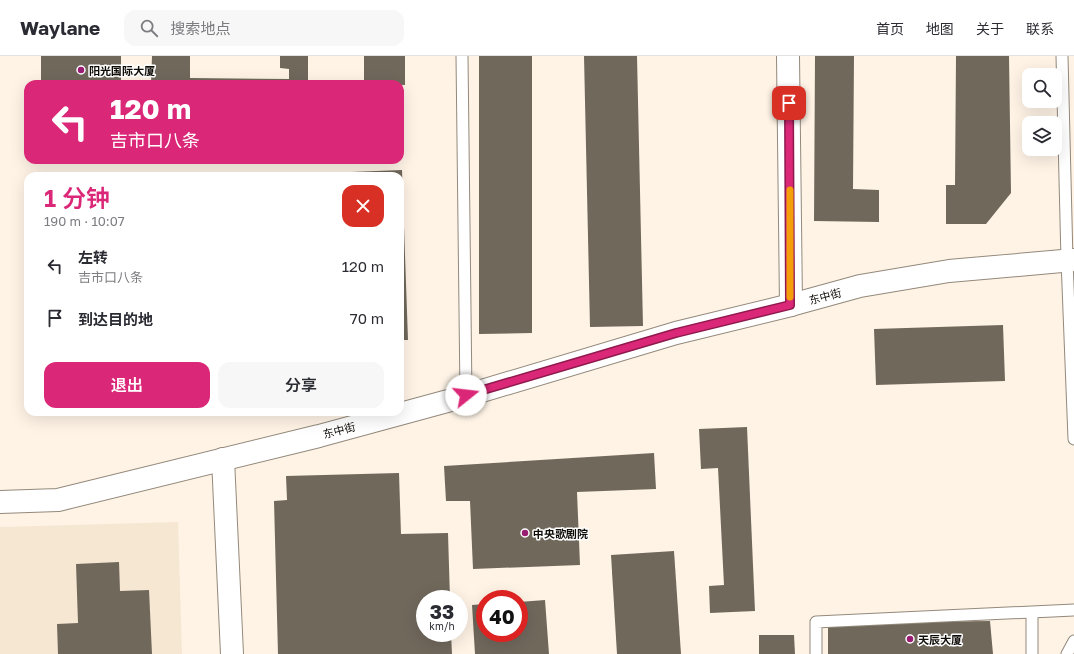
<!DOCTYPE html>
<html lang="zh">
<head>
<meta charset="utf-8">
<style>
  :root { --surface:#fff; --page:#f7f7f7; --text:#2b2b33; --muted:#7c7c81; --line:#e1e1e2; --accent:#db2777 }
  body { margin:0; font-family:"Golos Text","Noto Sans SC",sans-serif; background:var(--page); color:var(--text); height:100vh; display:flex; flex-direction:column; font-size:15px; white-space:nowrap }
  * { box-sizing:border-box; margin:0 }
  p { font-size:13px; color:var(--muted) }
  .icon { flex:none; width:22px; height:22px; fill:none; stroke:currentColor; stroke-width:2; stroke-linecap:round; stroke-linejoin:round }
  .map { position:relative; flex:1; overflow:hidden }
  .panel { position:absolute; left:24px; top:116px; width:380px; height:244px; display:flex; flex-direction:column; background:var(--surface); border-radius:12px; box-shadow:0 4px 16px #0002 }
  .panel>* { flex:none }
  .guide { position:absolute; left:24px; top:24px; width:380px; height:84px; border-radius:12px; box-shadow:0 4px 16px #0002; background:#db2777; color:#fff; overflow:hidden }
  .tools { position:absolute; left:1022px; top:12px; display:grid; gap:8px }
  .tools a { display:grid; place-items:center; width:40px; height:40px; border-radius:8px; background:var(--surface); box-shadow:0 4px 16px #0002; font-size:20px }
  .speed { position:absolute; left:416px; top:534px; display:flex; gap:8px; font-size:20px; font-weight:700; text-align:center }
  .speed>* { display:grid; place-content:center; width:52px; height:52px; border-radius:50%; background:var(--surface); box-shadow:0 4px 16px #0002; line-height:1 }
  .speed small { font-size:10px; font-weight:400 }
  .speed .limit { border:6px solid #d22; background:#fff; color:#111 }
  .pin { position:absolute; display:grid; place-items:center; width:34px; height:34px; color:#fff; margin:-17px; border-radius:8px; box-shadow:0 2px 6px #0006 }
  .me { position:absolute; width:44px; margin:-22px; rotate:74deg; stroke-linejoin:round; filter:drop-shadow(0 0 3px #0008) }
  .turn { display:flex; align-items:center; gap:14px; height:84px; padding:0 20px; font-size:18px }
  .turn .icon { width:52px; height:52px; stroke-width:2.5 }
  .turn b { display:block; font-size:28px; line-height:34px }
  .round { display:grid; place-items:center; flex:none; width:42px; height:42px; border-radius:12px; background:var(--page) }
  .head { display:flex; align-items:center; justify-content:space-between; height:68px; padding:0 20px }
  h1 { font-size:24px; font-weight:600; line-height:30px; color:var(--accent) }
  .action { display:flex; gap:8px; margin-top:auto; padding:8px 20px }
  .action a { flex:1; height:46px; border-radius:12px; background:var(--accent); color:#fff; font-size:16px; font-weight:600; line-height:46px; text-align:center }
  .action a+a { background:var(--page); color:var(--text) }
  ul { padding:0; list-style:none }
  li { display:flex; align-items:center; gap:12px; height:52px; padding:0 20px }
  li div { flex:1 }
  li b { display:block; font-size:15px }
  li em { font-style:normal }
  header { display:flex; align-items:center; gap:24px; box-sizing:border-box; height:56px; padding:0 20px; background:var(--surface); border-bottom:1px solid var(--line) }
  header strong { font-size:19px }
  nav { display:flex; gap:22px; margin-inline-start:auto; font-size:14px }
  .search { width:280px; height:36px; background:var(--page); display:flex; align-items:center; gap:10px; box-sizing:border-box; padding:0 14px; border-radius:12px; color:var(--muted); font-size:15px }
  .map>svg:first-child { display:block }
  .built { fill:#f6e7d3 }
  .building { fill:#71685c }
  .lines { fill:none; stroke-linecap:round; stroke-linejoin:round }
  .lane-casing { stroke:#93897c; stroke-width:13 }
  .street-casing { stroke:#93897c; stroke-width:24 }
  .secondary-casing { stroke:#93897c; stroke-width:24 }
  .lane { stroke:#fff; stroke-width:11 }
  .street { stroke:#fff; stroke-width:22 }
  .secondary { stroke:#fff; stroke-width:22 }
  .route-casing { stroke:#8e194d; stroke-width:10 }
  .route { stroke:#db2777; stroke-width:7 }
  .slow { stroke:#f59e0b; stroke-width:7 }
  .poi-dot { fill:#9a1d74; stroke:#fff; stroke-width:1.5 }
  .labels { text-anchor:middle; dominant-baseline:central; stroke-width:3; stroke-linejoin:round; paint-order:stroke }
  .poi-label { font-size:11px; font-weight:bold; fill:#0f0c08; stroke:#fff; text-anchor:start }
  .street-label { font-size:11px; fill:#0f0c08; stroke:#fff }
</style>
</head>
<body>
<header>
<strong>Waylane</strong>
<div class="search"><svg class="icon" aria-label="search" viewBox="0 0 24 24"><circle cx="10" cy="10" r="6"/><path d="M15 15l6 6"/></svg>搜索地点</div>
<nav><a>首页</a><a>地图</a><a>关于</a><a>联系</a></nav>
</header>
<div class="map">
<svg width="1074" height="598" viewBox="0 0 1074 598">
  <rect width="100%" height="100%" fill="#fef3e5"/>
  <path class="built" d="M178,466L182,598H0V471Z"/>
  <g class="building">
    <rect x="41" y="0" width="80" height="28"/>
    <path d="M152,0H190V22L289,23V13L280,12V0H308V28H151Z"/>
    <path d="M364,0H405V29L364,28Z"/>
    <path d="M479,0H532V277L479,278Z"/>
    <path d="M584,0H637L643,270L590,271Z"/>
    <path d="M815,0H854L853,133L879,134V166L814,165Z"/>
    <path d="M956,0H1009L1011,137L986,168H946V129H955Z"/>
    <path d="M402,114L408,284H400V120H275V119Z"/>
    <path d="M1003,269L1005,325L876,329L874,273Z"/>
    <path d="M747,371L755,555L710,557L709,530L724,529L718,412L701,413L699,373Z"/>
    <path d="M654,397L656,433L577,436L580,509L473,513L470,445H446L444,410Z"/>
    <path d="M399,417L401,478L448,477L450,543H425V577H451L452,598H278L274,445L287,444L286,420Z"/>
    <path d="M674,495L681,598H617L611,499Z"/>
    <path d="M119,506L120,535L149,534L152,598H58L57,568L78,567L76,508Z"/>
    <path d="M545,544L549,598H475L472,549L485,548V577H519V546Z"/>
    <path d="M990,565L993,598H828V567Z"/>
    <path d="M759,579H794L795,598H759Z"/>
  </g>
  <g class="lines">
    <g class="lane-casing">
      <g id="lane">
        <path d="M462,0L466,339"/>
        <path d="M1062,0L1067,204L1074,383"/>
        <path d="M1032,557V598"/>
        <path d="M816,598V566L1074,554"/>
        <path d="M1067,598L1074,585"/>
      </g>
    </g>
    <g class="street-casing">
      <g id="street">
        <path d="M788,0L791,249"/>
        <path d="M223,403L232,598"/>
      </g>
    </g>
    <g class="secondary-casing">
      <path id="secondary" d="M0,446L58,444L319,380L455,343L676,277L791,249L860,230L949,215L1074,204"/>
    </g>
    <use href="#lane" class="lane"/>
    <use href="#street" class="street"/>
    <use href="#secondary" class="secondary"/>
  </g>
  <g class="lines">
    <g class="route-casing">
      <path id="route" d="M466,339L676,277L790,249L789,47"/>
    </g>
    <use href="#route" class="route"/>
    <path class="slow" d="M790,134V241"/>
  </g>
  <g class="poi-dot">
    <circle cx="81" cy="14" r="4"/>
    <circle cx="525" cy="477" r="4"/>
    <circle cx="910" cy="583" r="4"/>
  </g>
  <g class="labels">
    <g class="poi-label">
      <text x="89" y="14">阳光国际大厦</text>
      <text x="533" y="477">中央歌剧院</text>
      <text x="918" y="583">天辰大厦</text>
    </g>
    <g class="street-label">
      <text transform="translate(825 240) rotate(-15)">东中街</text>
      <text transform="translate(339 374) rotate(-15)">东中街</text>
    </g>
  </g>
</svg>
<div class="tools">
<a><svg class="icon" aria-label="search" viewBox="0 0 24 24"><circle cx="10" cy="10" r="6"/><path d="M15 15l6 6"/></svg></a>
<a><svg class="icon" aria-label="layers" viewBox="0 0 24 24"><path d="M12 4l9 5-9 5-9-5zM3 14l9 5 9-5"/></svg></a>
</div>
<div class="speed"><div>33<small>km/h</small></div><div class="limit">40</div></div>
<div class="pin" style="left:789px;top:47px;background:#d93025"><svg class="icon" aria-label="arrive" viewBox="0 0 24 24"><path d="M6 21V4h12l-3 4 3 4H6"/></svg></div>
<svg class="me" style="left:466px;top:339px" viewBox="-20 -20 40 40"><circle r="19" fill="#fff"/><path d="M0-13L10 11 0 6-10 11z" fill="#db2777"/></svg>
<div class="guide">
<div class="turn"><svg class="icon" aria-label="left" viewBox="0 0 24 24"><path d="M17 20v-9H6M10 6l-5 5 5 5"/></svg><div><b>120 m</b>吉市口八条</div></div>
</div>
<section class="panel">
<div class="head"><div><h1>1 分钟</h1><p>190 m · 10:07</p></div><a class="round" style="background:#d93025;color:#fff"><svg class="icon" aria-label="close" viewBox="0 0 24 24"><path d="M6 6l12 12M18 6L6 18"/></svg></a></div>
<ul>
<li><svg class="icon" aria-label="left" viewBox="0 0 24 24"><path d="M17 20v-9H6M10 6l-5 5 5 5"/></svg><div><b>左转</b><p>吉市口八条</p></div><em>120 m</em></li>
<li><svg class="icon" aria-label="arrive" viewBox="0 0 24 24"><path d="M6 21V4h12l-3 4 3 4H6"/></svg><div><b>到达目的地</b></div><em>70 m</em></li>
</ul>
<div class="action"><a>退出</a><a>分享</a></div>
</section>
</div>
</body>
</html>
